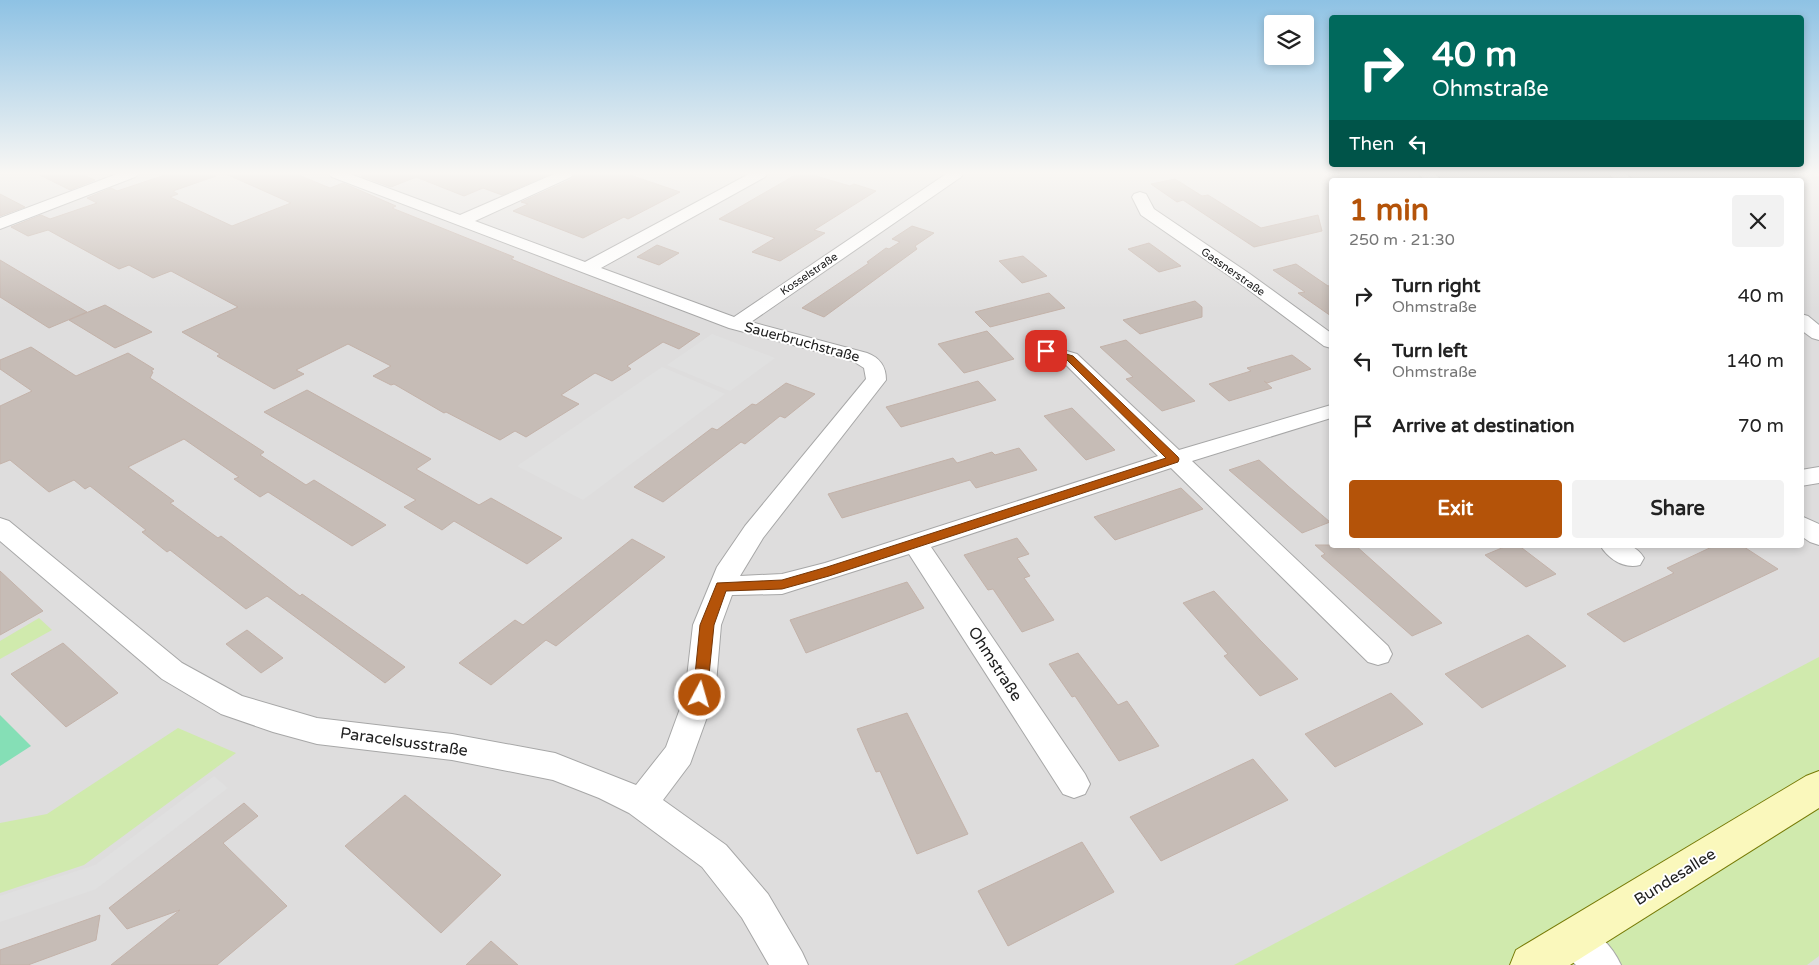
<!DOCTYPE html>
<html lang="en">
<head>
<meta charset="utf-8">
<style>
  :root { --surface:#fff; --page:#f2f2f2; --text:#222; --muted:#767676; --accent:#b45309 }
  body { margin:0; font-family:"Varela Round",sans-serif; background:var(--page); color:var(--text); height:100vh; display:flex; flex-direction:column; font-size:19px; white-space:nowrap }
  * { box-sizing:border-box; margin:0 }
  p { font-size:16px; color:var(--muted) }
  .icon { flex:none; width:28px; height:28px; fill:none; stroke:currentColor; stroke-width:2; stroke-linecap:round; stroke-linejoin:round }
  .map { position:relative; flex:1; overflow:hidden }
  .sheet { position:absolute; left:1329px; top:178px; width:475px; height:370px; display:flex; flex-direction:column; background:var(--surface); border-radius:5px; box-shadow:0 2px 8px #0003 }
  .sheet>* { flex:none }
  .guide { position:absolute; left:1329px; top:15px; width:475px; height:152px; border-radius:5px; box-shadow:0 2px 8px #0003; background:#00695c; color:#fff; overflow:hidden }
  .tools { position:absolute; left:1264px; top:15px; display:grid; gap:10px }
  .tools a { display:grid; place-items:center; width:50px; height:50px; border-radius:5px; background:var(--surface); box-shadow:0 2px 8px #0003; font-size:25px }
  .pin { position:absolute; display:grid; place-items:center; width:42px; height:42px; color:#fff; margin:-21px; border-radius:10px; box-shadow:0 2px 8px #0006 }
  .me { position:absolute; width:55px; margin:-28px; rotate:6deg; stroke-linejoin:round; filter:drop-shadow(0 0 4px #0008) }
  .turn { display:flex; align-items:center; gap:18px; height:105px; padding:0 20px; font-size:22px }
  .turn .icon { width:65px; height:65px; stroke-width:2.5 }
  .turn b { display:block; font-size:35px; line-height:42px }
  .then { display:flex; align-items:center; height:48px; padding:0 20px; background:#0003; gap:10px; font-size:19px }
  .round { display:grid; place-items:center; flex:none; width:52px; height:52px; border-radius:5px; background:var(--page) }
  .overview { display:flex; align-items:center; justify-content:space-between; height:85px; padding:0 20px }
  h1 { font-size:30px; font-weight:700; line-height:38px; color:var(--accent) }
  .action { display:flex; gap:10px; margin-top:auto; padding:10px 20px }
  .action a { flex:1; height:58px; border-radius:5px; background:var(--accent); color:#fff; font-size:20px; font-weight:700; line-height:58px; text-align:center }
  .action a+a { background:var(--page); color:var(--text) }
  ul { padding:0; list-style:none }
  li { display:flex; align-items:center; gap:15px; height:65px; padding:0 20px }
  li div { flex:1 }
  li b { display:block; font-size:19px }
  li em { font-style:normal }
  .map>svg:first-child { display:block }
  .residential { fill:#dedddd; fill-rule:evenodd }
  .grass { fill:#d0eaad }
  .pitch { fill:#85dfb6 }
  .parking { fill:#e0e0e0 }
  .building { fill:#c6bcb6; stroke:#c3b2a9 }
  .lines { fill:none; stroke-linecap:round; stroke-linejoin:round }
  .street-casing { stroke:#a7a7a7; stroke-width:2 }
  .secondary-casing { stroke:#767a05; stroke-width:2 }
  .street { fill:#fff; fill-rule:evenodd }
  .secondary { fill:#faf8bc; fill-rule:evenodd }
  .route { fill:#b45309; stroke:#753606 }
  .labels { text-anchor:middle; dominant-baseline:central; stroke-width:4; stroke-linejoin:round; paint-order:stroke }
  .far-street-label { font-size:11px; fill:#202020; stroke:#fff }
  .street-label { font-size:14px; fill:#202020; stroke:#fff }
  .near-street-label { font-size:16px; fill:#202020; stroke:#fff }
</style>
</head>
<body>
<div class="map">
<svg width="1819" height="965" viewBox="0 0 1819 965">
  <rect width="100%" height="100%" fill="#f1ede7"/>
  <path class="residential" d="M0,174H1813L1819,177V965H0ZM1331,180H1801V545H1331Z"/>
  <g class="grass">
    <path d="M39,618L52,630L0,659V641Z"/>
    <path d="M1819,657V956L1807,965H1234Z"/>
    <path d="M178,728L236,753L84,865L0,893V823L47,814Z"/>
  </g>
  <path class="pitch" d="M0,715L31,746L0,766Z"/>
  <g class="parking">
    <path d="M712,334L775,358L730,391L667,365Z"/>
    <path d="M662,367L725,394L583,500L517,466Z"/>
    <path d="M214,776L228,788L96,889L0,922V896L95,865Z"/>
  </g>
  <g class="building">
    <path d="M38,174H81L95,180L70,190Z"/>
    <path d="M168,174H215L216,176L173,191L178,194L170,197L232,226L291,203L226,174H296L330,188L343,183L396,206L392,208L514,257L511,259L562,280L700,334L679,349L663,342L627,366L631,369L612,381L595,373L561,395L579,404L526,437L515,431L500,440L446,412L444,413L394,384L391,385L373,376L391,366L348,344L296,370L304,374L274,389L217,356L220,354L182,332L238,307L171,271L153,278L129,265L119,269L48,230L28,236L11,227L41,215L50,219L97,203L87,198L111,188L117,191Z"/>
    <path d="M368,174H550L502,195L483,188L464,196L416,177L391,187L361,176Z"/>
    <path d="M575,174H627L680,192L628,219L624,217L583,238L513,211L528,204L521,202L572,179Z"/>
    <path d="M797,174H809L850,186L854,184L876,191L814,230L825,233L780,261L752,252L775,238L719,219Z"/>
    <path d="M1175,179L1202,196L1208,195L1261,228L1318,215L1322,231L1254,247L1183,200L1177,202L1151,184Z"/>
    <path d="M0,194L25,207L0,216Z"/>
    <path d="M912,226L934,233L915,246L917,249L824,317L802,308L869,263L867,262L886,248L889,249L900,242L892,239Z"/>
    <path d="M1149,243L1181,266L1159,272L1128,249Z"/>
    <path d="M657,245L679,253L659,265L637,257Z"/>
    <path d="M1023,256L1047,276L1022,283L999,261Z"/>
    <path d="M0,260L87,312L49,328L0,297Z"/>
    <path d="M1296,264L1328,286L1331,285V316L1298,293L1305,292L1273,270Z"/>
    <path d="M1049,293L1065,308L990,327L975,312Z"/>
    <path d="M1195,301L1202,307V317L1140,334L1123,320Z"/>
    <path d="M105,305L152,332L115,348L69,320Z"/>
    <path d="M987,331L1014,359L964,373L938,344Z"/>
    <path d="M1126,340L1195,401L1162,411L1126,379L1133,377L1100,347Z"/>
    <path d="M31,347L76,376L128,353L154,369L151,371L153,372L150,378L264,452L260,455L306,485L314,480L386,525L352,546L268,492L260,497L234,479L239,477L184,439L128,467L174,501L170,503L218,538L221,536L300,596L302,594L405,667L385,683L267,596L246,609L170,550L167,552L142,532L146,530L90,486L85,489L74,480L49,492L10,460L0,464V406L32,391L0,369V360Z"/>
    <path d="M1292,355L1311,369L1267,383L1264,381L1272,388L1229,401L1209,384L1251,371L1247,368Z"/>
    <path d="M978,381L996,400L901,427L886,407Z"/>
    <path d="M786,383L815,394L785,418L780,416L745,444L741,442L663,502L634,487L712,428L717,430L752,404L756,405Z"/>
    <path d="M307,390L431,459L416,469L479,505L491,498L562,538L527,564L454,521L442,530L404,507L416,500L264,412Z"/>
    <path d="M1072,408L1115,450L1086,460L1044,416Z"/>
    <path d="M1019,448L1037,470L976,488L970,480L842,518L828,494L953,458L957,463L992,452L995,455Z"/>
    <path d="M1259,460L1288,486L1330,522L1302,533L1229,470Z"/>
    <path d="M1181,488L1203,509L1115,540L1094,517Z"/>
    <path d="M1017,538L1029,554L1017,558L1030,576L1024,578L1054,620L1022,632L993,589L988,590L964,555Z"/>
    <path d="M632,539L665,557L556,646L546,640L491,685L459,663L515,620L523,625Z"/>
    <path d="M1315,545H1355L1442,623L1412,636L1321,556L1325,554Z"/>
    <path d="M1509,545H1518L1556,574L1526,587L1485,555Z"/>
    <path d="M1716,545H1741L1778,569L1624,642L1587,614L1674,573L1667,568Z"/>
    <path d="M0,571L43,611L0,635Z"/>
    <path d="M907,582L924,608L806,653L790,620Z"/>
    <path d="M1214,591L1260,640L1298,679L1260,696L1224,656L1228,654L1183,603Z"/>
    <path d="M247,630L283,658L261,673L226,644Z"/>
    <path d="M1528,635L1566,666L1482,708L1445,674Z"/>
    <path d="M63,643L118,693L66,727L11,674Z"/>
    <path d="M1078,653L1118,705L1127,701L1159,746L1119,761L1075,696L1072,697L1049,664Z"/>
    <path d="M1391,693L1423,724L1335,767L1305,734Z"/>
    <path d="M907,713L968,834L917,854L880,771L876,772L857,729Z"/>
    <path d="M1253,759L1288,800L1161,861L1130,817Z"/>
    <path d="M405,795L501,875L441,933L345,846Z"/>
    <path d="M244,803L258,816L223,843L287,906L217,965H111L180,910L127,929L109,908Z"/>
    <path d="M1082,842L1114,892L1008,946L978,891Z"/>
    <path d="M100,915L96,940L28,965H0V950Z"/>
    <path d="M491,941L518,965H466Z"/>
  </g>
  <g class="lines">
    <g class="street-casing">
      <g id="street">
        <path d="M117,174H138L135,177L0,229V218Z"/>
        <path d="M329,174H350L460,215L554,174H573L571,177L475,221L585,262L749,174H767L765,177L601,268L734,317L946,174H963L961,177L751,322L867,353C880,358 886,366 886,380L763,538L740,576L782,574L825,563L1158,456L1063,362L1039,355L1036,351L1039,347L1046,345L1077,354L1179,450L1331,405V418L1192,461L1388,646L1392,654L1388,662L1378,665L1368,662L1171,468L931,547L1085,774L1090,784L1085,794L1074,798L1063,794L909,554L782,594L732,595L721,625L715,695L690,764L663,800L726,845L768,894L802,952L808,965H769L742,918L702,867L629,813L599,798L553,780L452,760L317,744L273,732L221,714L162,679L0,541V518L9,521L182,663L242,696L317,718L452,734L555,753L636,785L666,747L685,695L693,625L717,567L745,526L866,379L864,368L853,361L729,328L332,177Z"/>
        <path d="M1419,174H1435L1441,180H1424Z"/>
        <path d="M1609,174H1626L1633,180H1615Z"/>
        <path d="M1140,192L1146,194L1154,209L1250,274L1331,333V348L1324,346L1238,282L1141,215L1132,197L1134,194Z"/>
        <path d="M1801,314L1808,316L1819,325V340L1812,338L1801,330Z"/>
        <path d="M1819,467V483L1801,486V470Z"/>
        <path d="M1801,516L1819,524V545L1810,542L1801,536Z"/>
        <path d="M1600,545C1618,545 1634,541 1644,558L1640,565C1624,569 1608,559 1600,545Z"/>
        <path d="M1575,921C1595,929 1612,945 1621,965H1576L1562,952L1557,939L1562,926Z"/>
      </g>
    </g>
    <g class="secondary-casing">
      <path id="secondary" d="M1819,771V808L1570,965H1510L1516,950L1806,776Z"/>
    </g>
    <use href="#street" class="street"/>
    <use href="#secondary" class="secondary"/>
  </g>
  <linearGradient id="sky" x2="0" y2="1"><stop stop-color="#8ec2e4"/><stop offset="0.56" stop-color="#f9f7f4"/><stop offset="1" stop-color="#f9f7f4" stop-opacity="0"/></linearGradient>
  <rect width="1819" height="309" fill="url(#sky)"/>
  <path class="route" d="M1046,348L1073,356L1178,457L1179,459L1178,462L829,576L782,589L726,591L714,625L707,695L705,699L700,700L695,699L693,695L700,625L717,583L782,580L827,567L1166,458L1067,360L1043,353L1042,351Z"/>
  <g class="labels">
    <g class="far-street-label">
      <text transform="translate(1233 272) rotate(35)">Gassnerstraße</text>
      <text transform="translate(809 274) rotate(-34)">Kosselstraße</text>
    </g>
    <g class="street-label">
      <text transform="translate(802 342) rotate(15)">Sauerbruchstraße</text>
    </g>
    <g class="near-street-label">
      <text transform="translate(995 664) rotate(57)">Ohmstraße</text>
      <text transform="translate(404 742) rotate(8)">Paracelsusstraße</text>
      <text transform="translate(1675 877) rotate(-32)">Bundesallee</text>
    </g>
  </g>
</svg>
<div class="tools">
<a><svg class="icon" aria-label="layers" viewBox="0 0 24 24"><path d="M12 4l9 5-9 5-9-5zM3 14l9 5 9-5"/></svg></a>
</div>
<div class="pin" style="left:1046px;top:351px;background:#d93025"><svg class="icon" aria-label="arrive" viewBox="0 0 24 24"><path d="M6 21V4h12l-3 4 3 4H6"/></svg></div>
<svg class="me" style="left:700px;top:695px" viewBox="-20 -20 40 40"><circle r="17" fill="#b45309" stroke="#fff" stroke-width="3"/><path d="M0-11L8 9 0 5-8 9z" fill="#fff"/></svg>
<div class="guide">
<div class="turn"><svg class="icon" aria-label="right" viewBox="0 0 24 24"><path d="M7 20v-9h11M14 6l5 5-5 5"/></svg><div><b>40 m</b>Ohmstraße</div></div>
<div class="then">Then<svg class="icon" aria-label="left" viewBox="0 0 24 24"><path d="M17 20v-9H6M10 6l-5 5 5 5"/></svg></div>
</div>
<section class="sheet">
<div class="overview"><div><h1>1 min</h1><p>250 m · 21:30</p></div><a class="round"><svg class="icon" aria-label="close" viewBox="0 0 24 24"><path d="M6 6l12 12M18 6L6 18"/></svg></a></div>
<ul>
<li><svg class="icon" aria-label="right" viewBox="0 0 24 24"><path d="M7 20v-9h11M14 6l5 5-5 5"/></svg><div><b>Turn right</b><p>Ohmstraße</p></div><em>40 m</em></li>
<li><svg class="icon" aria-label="left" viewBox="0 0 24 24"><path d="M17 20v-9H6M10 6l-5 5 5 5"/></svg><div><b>Turn left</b><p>Ohmstraße</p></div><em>140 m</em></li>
<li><svg class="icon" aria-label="arrive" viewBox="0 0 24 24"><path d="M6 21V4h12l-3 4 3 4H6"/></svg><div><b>Arrive at destination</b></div><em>70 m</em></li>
</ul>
<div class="action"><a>Exit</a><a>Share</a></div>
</section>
</div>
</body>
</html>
